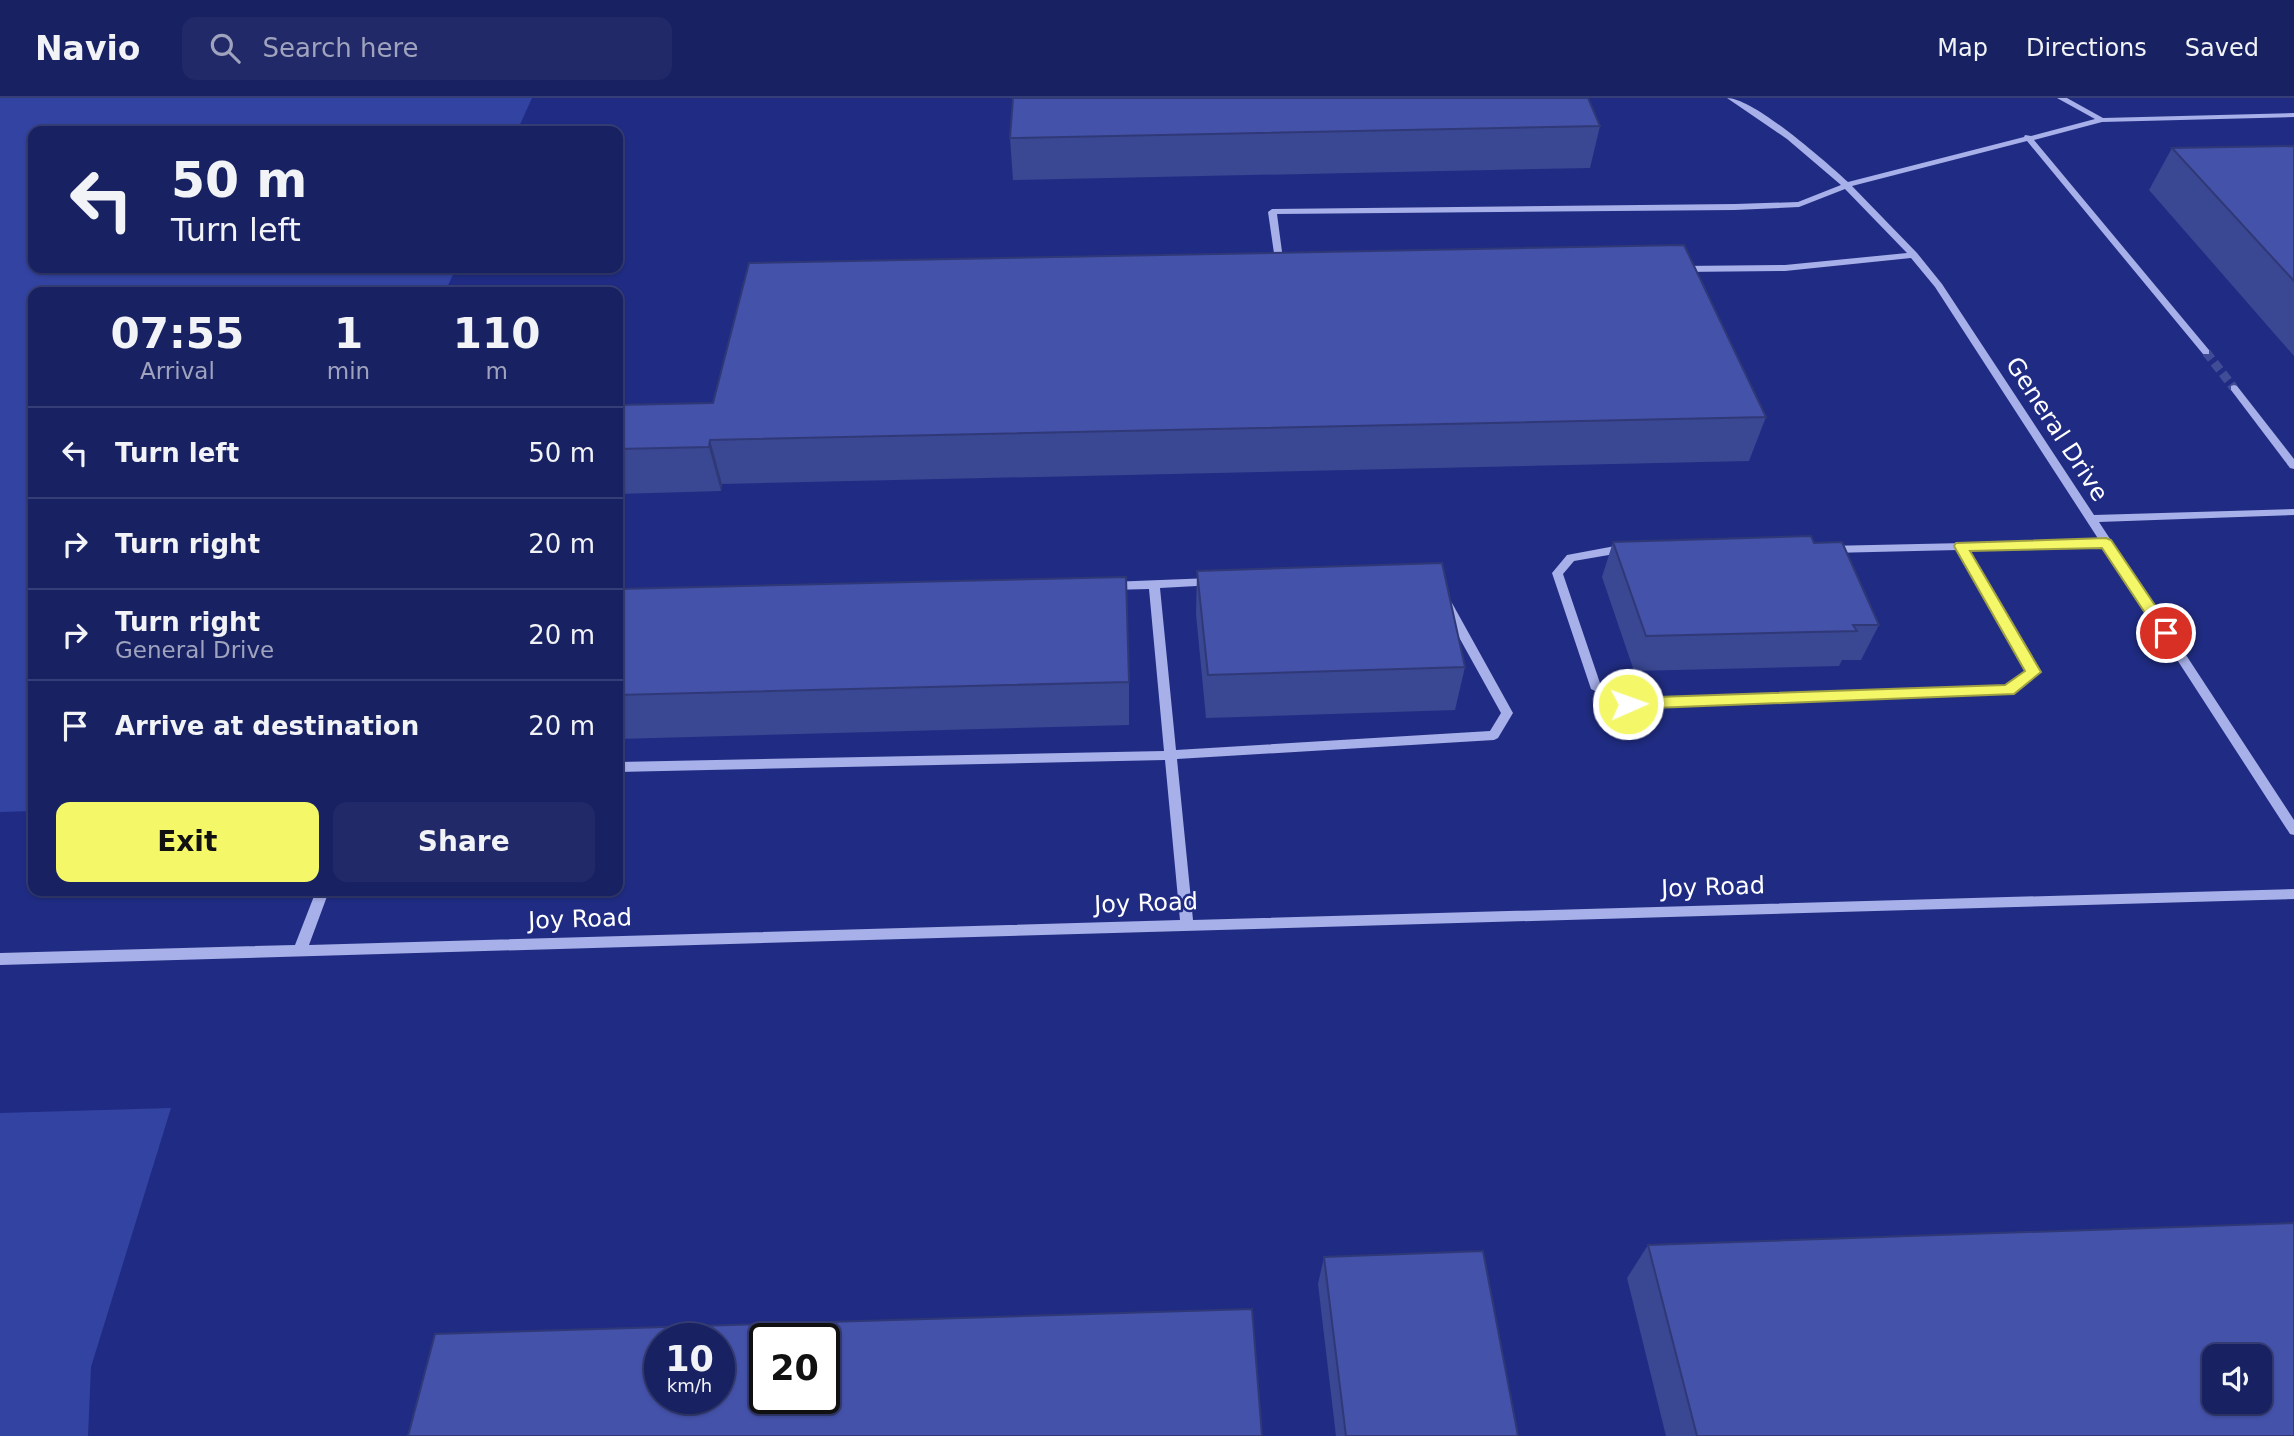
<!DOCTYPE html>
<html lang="en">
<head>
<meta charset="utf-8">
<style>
  :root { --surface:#182162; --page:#212968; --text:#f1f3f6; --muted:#9fa3be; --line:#363e77; --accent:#f4f767 }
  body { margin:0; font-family:"DejaVu Sans",sans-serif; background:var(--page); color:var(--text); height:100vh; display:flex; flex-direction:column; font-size:26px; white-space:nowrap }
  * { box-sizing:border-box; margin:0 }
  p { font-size:23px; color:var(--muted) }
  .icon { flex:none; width:38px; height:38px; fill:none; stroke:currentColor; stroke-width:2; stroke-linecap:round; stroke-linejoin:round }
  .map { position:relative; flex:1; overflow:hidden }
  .drawer { position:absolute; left:28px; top:189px; width:595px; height:609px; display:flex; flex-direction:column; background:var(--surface); border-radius:14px; box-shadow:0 2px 5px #0004,0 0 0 2px var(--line) }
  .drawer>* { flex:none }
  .banner { position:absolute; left:28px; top:28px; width:595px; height:147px; border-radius:14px; box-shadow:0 2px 5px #0004,0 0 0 2px var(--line); background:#182162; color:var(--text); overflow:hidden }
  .buttons { position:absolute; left:2202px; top:1246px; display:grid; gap:14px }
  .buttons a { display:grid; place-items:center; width:70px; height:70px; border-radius:14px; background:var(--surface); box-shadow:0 2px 5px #0004,0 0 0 2px var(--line); font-size:35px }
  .speed { position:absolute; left:644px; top:1225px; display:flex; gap:14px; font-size:35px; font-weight:700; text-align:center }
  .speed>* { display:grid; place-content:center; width:91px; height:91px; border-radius:50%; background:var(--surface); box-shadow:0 2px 5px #0004,0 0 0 2px var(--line); line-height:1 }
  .speed small { font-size:18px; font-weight:400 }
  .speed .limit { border:4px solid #111; border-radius:10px; background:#fff; color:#111 }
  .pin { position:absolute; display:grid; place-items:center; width:60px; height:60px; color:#fff; margin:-30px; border:4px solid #fff; border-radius:50%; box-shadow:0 2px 7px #0007 }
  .me { position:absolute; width:77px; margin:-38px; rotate:88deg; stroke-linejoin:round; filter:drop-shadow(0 0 5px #0008) }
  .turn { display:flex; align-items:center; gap:24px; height:147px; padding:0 28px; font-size:32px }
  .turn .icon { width:91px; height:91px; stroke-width:2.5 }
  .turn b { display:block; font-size:49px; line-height:60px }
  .eta { display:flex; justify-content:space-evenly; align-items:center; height:119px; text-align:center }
  .eta b { font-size:42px; font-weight:700; line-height:49px }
  .primary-button { display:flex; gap:14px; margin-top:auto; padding:14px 28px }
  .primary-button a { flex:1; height:80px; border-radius:14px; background:var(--accent); color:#111; font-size:28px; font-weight:700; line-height:80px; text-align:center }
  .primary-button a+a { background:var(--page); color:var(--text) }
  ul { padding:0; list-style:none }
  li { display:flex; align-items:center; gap:21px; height:91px; padding:0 28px; border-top:2px solid var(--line) }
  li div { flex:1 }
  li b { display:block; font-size:26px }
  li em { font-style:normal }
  header { display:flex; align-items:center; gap:42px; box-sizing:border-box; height:98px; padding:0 35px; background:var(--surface); border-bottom:2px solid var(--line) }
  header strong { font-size:33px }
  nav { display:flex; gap:38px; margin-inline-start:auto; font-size:24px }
  .search { width:490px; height:63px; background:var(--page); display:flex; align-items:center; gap:18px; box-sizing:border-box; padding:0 24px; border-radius:14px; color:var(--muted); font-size:26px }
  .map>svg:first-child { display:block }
  .green { fill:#3343a1 }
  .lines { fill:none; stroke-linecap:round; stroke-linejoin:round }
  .minor-tunnel { stroke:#414c96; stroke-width:9; stroke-dasharray:9 4.5; stroke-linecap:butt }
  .minor { fill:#a7b0e9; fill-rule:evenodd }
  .wall { fill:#3a4792 }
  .shaded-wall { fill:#303977 }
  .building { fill:#4452aa; stroke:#303977; stroke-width:2; fill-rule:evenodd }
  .route { fill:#f4f767; stroke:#9fa143; stroke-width:2 }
  .labels { text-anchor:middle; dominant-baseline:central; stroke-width:5; stroke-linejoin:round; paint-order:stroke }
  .street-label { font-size:24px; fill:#fff; stroke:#202c83 }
</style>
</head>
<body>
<header>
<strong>Navio</strong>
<div class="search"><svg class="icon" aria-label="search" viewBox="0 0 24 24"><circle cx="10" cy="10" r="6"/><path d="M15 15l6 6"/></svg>Search here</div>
<nav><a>Map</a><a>Directions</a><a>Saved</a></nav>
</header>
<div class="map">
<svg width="2294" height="1338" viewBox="0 0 2294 1338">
  <rect width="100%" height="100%" fill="#202c83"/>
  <g class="green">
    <path d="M0,0H532L517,33H33V170H456L445,194H33V713L0,714Z"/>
    <path d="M171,1010L91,1269L88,1338H0V1015Z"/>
  </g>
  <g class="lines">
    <path class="minor-tunnel" d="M2206,254L2234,290"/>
    <g class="minor">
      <path d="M1727,0C1754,0 1826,64 1848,84L2024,39L2025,37L2031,38L2095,21L2057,0H2067L2103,20L2294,15V19L2102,24L2034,42L2209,252V256H2203L2027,43L1852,88L1917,155L1942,186L2094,417L2294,411V417L2099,424L2294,722V737L2290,736L2104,449L1968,452L2039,574L2008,596L1628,609L1591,591L1552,475L1567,457L1626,446L1631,450L1626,454L1574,463L1563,476L1600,585L1630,601L2005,588L2026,573L1958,452L1830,455L1825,451L1826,448L2099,442L1935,189L1911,160L1785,173L1681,174L1677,171L1681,168L1785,167L1907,155L1845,91L1799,109L1735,112L1277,116L1284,169L1280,172L1276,169L1268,114L1272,111L1735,106L1798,104L1841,87L1787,41Z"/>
      <path d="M2234,287L2237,288L2294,361V371L2290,370L2231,292V288Z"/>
      <path d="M1211,480L1215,481L1216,484L1215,487L1160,490L1176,652L1490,633L1501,615L1440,505L1446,501L1452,505L1513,615L1498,640L1494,642L1177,661L1193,822L2294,791V801L0,867V855L295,847L316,793H329L309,847L1180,822L1165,662L618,674V664L1164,653L1149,491L1110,492L1104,488L1110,484Z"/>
    </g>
  </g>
  <g class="wall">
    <path d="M1600,28L1590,70L1013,82L1010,40Z"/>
    <path d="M2294,48V258L2149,92L2172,50Z"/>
    <path d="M618,307L1766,319L1749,363L722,386L721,393L618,396Z"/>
    <path d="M1613,444L1814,445L1879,527L1861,562H1842L1839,568L1634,573L1602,479Z"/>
    <path d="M1197,473L1465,569L1455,612L1206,620L1196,516Z"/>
    <path d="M618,491L1129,584V627L618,641Z"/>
    <path d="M1648,1147L2294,1338H1666L1627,1180Z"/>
    <path d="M1324,1159L1518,1338H1336L1318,1186Z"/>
  </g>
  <path class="shaded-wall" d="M710,342L722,386L721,393L709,349Z"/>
  <g class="building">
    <path d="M1013,0H1588L1600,28L1010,40Z"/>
    <path d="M2294,48V183L2172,50Z"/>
    <path d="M1684,147L1766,319L710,342L709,349L618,351V307L713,305L749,165Z"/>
    <path d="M1811,438L1814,445L1842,444L1879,527H1853L1857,533L1646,538L1613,444Z"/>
    <path d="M1442,465L1465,569L1208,577L1197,473Z"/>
    <path d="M1126,479L1129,584L618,597V491Z"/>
    <path d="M2294,1125V1338H1697L1648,1147ZM2214,1258H2259V1304H2214Z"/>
    <path d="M1483,1153L1518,1338H1346L1324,1159Z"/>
    <path d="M1252,1211L1262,1338H408L435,1236ZM660,1241H719V1300H660ZM765,1241H824V1300H765Z"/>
  </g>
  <path class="route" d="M2106,440L2111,442L2171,531L2173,535L2171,539H2161L2102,450L1970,453L2041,574L2014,596L1628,611L1621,606L1628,600L2005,587L2025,573L1954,448L1956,445Z"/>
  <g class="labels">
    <g class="street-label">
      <text transform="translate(2057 331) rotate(57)">General Drive</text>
      <text transform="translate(1713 789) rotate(-2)">Joy Road</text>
      <text transform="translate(1146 805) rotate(-2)">Joy Road</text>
      <text transform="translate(580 821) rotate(-2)">Joy Road</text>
    </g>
  </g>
</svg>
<div class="buttons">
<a><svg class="icon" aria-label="sound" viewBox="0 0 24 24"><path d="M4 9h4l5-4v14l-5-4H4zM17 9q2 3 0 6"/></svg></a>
</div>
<div class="speed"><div>10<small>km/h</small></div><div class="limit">20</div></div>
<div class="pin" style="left:2166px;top:535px;background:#d93025"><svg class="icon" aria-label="arrive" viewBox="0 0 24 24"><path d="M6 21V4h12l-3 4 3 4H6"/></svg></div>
<svg class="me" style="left:1628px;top:606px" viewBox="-20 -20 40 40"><circle r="17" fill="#f4f767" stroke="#fff" stroke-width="3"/><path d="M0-11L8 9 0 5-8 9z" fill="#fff"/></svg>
<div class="banner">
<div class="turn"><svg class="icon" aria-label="left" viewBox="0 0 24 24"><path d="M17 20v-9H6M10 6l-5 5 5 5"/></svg><div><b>50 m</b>Turn left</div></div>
</div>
<section class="drawer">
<div class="eta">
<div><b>07:55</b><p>Arrival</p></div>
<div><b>1</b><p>min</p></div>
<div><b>110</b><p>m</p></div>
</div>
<ul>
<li><svg class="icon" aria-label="left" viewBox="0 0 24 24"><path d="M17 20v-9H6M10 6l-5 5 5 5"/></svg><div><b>Turn left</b></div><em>50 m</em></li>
<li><svg class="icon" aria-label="right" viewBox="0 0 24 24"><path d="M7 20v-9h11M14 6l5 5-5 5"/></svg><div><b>Turn right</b></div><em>20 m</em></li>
<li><svg class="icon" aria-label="right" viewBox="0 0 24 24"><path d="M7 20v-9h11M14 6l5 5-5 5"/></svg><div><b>Turn right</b><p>General Drive</p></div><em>20 m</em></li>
<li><svg class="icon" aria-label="arrive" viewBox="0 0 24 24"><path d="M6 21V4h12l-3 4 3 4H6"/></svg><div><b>Arrive at destination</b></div><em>20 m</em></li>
</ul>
<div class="primary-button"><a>Exit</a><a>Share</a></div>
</section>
</div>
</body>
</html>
